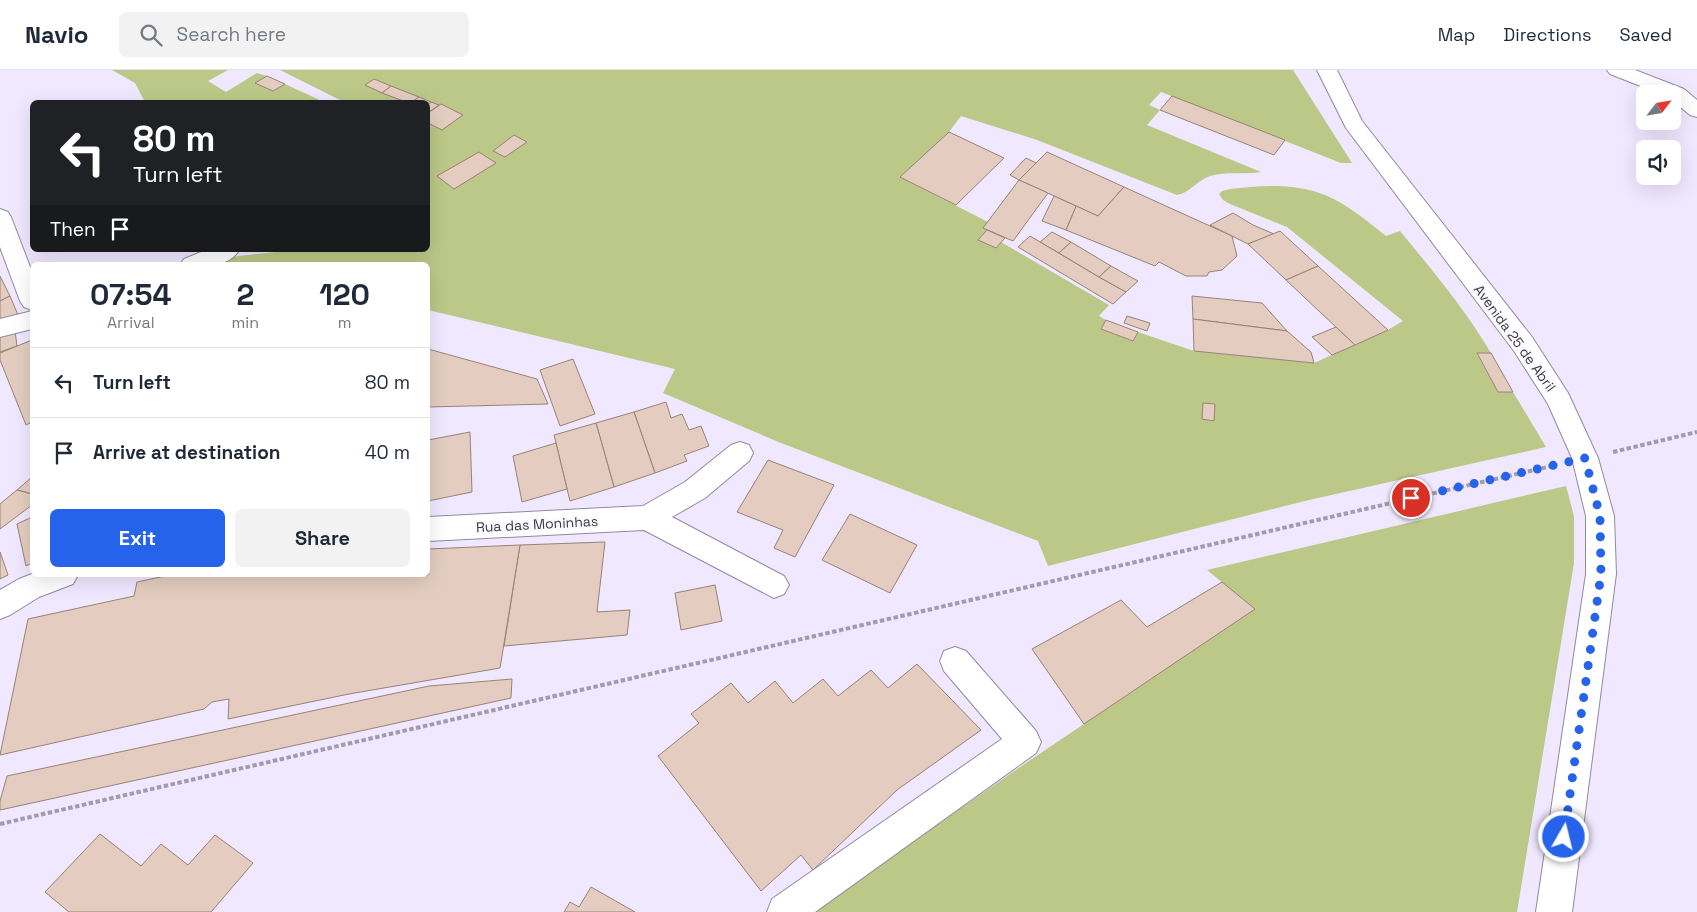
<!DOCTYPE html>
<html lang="en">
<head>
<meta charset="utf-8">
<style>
  :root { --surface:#fff; --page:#f2f2f3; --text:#1f2937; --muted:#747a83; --line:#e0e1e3; --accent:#2563eb }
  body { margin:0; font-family:"Space Grotesk",sans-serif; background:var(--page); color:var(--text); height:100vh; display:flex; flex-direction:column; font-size:19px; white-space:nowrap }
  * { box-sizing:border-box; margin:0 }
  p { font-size:16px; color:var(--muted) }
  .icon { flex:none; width:28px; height:28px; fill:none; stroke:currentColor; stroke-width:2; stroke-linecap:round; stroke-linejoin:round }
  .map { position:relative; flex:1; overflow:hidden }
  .side { position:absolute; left:30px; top:192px; width:400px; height:315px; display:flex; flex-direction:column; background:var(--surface); border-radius:8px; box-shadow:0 5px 20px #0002 }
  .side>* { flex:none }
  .guide { position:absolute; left:30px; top:30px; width:400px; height:152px; border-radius:8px; box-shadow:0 5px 20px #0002; background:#202124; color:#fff; overflow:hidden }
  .needle { width:32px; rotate:59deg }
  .tools { position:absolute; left:1636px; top:15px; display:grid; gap:10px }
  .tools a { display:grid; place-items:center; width:45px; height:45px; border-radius:8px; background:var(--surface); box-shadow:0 5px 20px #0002; font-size:25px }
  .pin { position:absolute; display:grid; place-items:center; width:42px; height:42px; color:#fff; margin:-21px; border:2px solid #fff; border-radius:50%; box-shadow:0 1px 5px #0007 }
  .me { position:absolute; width:55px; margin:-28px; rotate:8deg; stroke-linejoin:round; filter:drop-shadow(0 0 4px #0008) }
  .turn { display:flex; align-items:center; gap:18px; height:105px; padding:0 20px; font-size:22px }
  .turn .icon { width:65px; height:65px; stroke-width:2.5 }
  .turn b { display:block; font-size:35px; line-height:42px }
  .then { display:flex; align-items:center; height:48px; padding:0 20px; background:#0003; gap:10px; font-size:19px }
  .eta { display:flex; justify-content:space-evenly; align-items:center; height:85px; text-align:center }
  .eta b { font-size:30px; font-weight:800; line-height:35px }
  .action { display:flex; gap:10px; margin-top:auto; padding:10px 20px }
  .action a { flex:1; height:58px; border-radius:8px; background:var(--accent); color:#fff; font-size:20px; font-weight:800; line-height:58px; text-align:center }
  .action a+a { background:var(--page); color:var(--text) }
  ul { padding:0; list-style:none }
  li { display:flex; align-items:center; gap:15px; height:70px; padding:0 20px; border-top:1px solid var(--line) }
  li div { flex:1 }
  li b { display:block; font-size:19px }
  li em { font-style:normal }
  header { display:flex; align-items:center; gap:30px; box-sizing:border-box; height:70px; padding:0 25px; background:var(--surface); border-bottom:1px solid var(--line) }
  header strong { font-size:24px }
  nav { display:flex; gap:28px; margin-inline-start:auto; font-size:18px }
  .search { width:350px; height:45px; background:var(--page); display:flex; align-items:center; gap:12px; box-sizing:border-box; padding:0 18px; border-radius:8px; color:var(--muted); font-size:19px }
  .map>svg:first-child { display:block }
  .green { fill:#bbc887 }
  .building { fill:#e4ccc0; stroke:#988277 }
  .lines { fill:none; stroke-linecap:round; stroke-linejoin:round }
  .minor-casing { stroke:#918a9f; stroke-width:2 }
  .primary-casing { stroke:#918a9f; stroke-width:2 }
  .path { stroke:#a19bac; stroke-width:4; stroke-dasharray:4.5 2.5; stroke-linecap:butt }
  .minor { fill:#fff; fill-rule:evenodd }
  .primary { fill:#fff; fill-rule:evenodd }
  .route { stroke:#2563eb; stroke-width:9; stroke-dasharray:0 16.2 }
  .labels { text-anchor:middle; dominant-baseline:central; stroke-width:4.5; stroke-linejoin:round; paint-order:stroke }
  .street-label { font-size:14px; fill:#3c3942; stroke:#faf9fd }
</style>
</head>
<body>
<header>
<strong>Navio</strong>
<div class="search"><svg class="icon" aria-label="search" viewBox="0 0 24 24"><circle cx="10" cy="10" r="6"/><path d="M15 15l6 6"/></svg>Search here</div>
<nav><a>Map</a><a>Directions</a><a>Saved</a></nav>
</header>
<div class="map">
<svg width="1697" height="842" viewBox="0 0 1697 842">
  <rect width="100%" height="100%" fill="#f0e8ff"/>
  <g class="green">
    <path d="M112,0H228L208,11L226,22L257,3L267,6L256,13L273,21L285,14L324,32H145L135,13Z"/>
    <path d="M280,0H1293L1352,93H1341L1161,22L1149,35L1160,40L1147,55L1261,102C1243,105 1227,101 1210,106C1197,110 1190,123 1177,125L1037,70L961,46L949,62L900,107L988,152L987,160L978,170L996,178L1001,172L1109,235L1099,246L1106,250L1101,259L1132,271L1138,262L1194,281L1314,293L1388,260L1403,251L1287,157L1230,134L1223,130L1219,124L1222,121L1230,119C1260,115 1296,113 1325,125C1347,134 1367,151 1386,166L1400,161C1432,200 1465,239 1491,283L1477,284L1498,322H1513L1546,377L1309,430L1048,496L1038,471L781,373L663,323L675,299L428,240V195H238L217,190C287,176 357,180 428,180V32H344Z"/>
    <path d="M1566,416L1574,446V493L1517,842H812L1020,697L1255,539L1207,500Z"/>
  </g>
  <g class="building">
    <path d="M267,6L285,14L273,21L255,13Z"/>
    <path d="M374,9L391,16L382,23L365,15Z"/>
    <path d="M391,16L419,27L412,32H406L382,23Z"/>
    <path d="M1172,26L1285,70L1274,85L1160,40Z"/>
    <path d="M419,27L431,32L428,35V32H412Z"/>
    <path d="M431,32L439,35L429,42L428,35Z"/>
    <path d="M441,34L463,45L442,60L428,53V43Z"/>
    <path d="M949,62L1004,88L956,135L900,107Z"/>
    <path d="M514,65L527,72L505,87L493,81Z"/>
    <path d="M479,82L496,93L454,119L437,106Z"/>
    <path d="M1047,82L1124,117L1098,146L1019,110Z"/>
    <path d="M1026,88L1036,93L1019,110L1010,105Z"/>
    <path d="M1019,110L1048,123L1013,171L983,158Z"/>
    <path d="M1124,117L1232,166L1237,186L1222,200L1209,202L1207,206H1186L1159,192L1155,196L1066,160L1076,136L1098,146Z"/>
    <path d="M1054,126L1076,136L1066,160L1042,151Z"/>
    <path d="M1233,143L1253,155L1274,164L1248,174L1210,155Z"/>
    <path d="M987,160L1005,168L996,178L978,170Z"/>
    <path d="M1280,161L1318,196L1286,210L1248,174Z"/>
    <path d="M1052,162L1071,172L1059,183L1040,172Z"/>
    <path d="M1030,166L1099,207L1126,222L1113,234L1018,177Z"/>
    <path d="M1071,172L1111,196L1099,207L1059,183Z"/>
    <path d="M1111,196L1138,211L1126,222L1099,207Z"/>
    <path d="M1318,196L1388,260L1355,275L1286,210Z"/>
    <path d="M0,206L10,226L0,231Z"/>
    <path d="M10,226L18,245L0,252V231Z"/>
    <path d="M1192,226L1262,233L1287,261L1193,249Z"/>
    <path d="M1127,246L1150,253L1147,261L1124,253Z"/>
    <path d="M1193,249L1287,261L1311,282L1314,293L1194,281Z"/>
    <path d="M1106,250L1138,262L1133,271L1101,259Z"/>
    <path d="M1336,257L1355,275L1332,285L1312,267Z"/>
    <path d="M15,261L17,276L0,282V266Z"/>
    <path d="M32,270V352L26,355L0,290V283Z"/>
    <path d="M428,279L537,309L548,334L428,337Z"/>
    <path d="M1477,283H1491L1513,322H1498Z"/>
    <path d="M573,289L595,344L560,356L540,300Z"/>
    <path d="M666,332L671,348L682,344L689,360L701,356L709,376L684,385L687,391L655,403L634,342Z"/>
    <path d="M1203,333L1215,334L1214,351L1202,349Z"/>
    <path d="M634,342L655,403L614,417L596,353Z"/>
    <path d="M596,353L614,417L570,431L554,365Z"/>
    <path d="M470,362L472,422L428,431V370Z"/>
    <path d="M556,373L567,419L522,432L513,386Z"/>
    <path d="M768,390L834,415L795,487L774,478L783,460L737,442Z"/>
    <path d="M32,407V424L17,420Z"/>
    <path d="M17,420L32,424V435L0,459V434Z"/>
    <path d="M850,444L917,475L890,523L822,490Z"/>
    <path d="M32,447V493L26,496L17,454Z"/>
    <path d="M605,472L597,542L630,540L627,565L504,576L520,475Z"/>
    <path d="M520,475L500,598L349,624L228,649L229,629L212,632L204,639L0,685L28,549L134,526L137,512L170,505H428V479Z"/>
    <path d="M0,482L8,505L0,509Z"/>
    <path d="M1222,512L1255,539L1084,654L1032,579L1121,530L1147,557Z"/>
    <path d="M715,515L722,551L681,560L675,523Z"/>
    <path d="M917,594L981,660L897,720L813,800L801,785L761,821L658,686L699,653L691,644L731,613L748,633L775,611L793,633L823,609L838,626L871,600L888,618Z"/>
    <path d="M512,609L511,628L0,740V731L7,706L429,616Z"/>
    <path d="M100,764L141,796L161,774L188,795L215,765L253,793L211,842H69L45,822Z"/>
    <path d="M591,817L635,842H564L570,832L579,837Z"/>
  </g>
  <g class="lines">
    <g class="minor-casing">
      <g id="minor">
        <path d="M1607,0H1635L1684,19L1697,30V47L1690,45L1672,30V24H1661L1610,4Z"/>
        <path d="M0,139L8,142L11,147L32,202V240L24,237L20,231L0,177Z"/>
        <path d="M206,180H239C229,199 199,195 180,195L184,189Z"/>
        <path d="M32,241V259L0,267V249Z"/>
        <path d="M740,372L749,375L753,383L749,391L705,428L672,447L784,506L789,515L784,524L774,528L644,460L428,471V447L643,436L685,412L731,375Z"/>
        <path d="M32,504L78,505L73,514L39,527L10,545L0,549V520L19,509Z"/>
        <path d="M955,577L966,581L1036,661L1041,672L1036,683L815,842H767L772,829L1002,669L944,601L940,591L944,581Z"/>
      </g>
    </g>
    <g class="primary-casing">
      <path id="primary" d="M1317,0H1337L1362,51L1532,267L1568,323L1598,388L1614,446L1616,504L1572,842H1536L1586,504V446L1572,388L1548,334L1514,281L1346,58Z"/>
    </g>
    <g class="path">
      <path d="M1613,382L1697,362"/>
      <path d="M0,754L1556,395"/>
    </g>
    <use href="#minor" class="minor"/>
    <use href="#primary" class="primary"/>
  </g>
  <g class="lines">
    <path class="route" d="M1411,428L1585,388L1600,446L1601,504L1564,767"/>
  </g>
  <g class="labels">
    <g class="street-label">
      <text transform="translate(1515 268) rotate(54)">Avenida 25 de Abril</text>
      <text transform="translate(537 454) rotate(-3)">Rua das Moninhas</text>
    </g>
  </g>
</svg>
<div class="tools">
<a><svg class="needle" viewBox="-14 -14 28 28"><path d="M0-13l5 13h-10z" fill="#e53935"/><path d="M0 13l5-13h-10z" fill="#747a83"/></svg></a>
<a><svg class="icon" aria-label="sound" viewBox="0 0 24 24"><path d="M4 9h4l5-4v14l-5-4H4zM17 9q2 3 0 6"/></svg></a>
</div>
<div class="pin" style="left:1411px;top:428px;background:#d93025"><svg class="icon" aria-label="arrive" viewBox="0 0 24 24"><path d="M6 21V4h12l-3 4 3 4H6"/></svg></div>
<svg class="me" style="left:1564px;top:767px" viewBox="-20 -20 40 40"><circle r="17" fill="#2563eb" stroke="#fff" stroke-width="3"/><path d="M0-11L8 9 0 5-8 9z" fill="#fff"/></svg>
<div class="guide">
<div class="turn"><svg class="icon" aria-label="left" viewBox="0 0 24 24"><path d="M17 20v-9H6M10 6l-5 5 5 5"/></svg><div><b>80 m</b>Turn left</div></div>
<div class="then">Then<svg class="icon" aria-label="arrive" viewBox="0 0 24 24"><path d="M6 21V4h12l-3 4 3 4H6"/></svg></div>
</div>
<section class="side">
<div class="eta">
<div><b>07:54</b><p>Arrival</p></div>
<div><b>2</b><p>min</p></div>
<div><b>120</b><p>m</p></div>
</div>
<ul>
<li><svg class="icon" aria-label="left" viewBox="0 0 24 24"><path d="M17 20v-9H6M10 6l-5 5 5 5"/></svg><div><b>Turn left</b></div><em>80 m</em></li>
<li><svg class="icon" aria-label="arrive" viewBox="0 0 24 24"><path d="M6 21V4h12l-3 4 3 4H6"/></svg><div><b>Arrive at destination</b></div><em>40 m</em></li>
</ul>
<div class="action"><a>Exit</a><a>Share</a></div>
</section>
</div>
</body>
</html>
